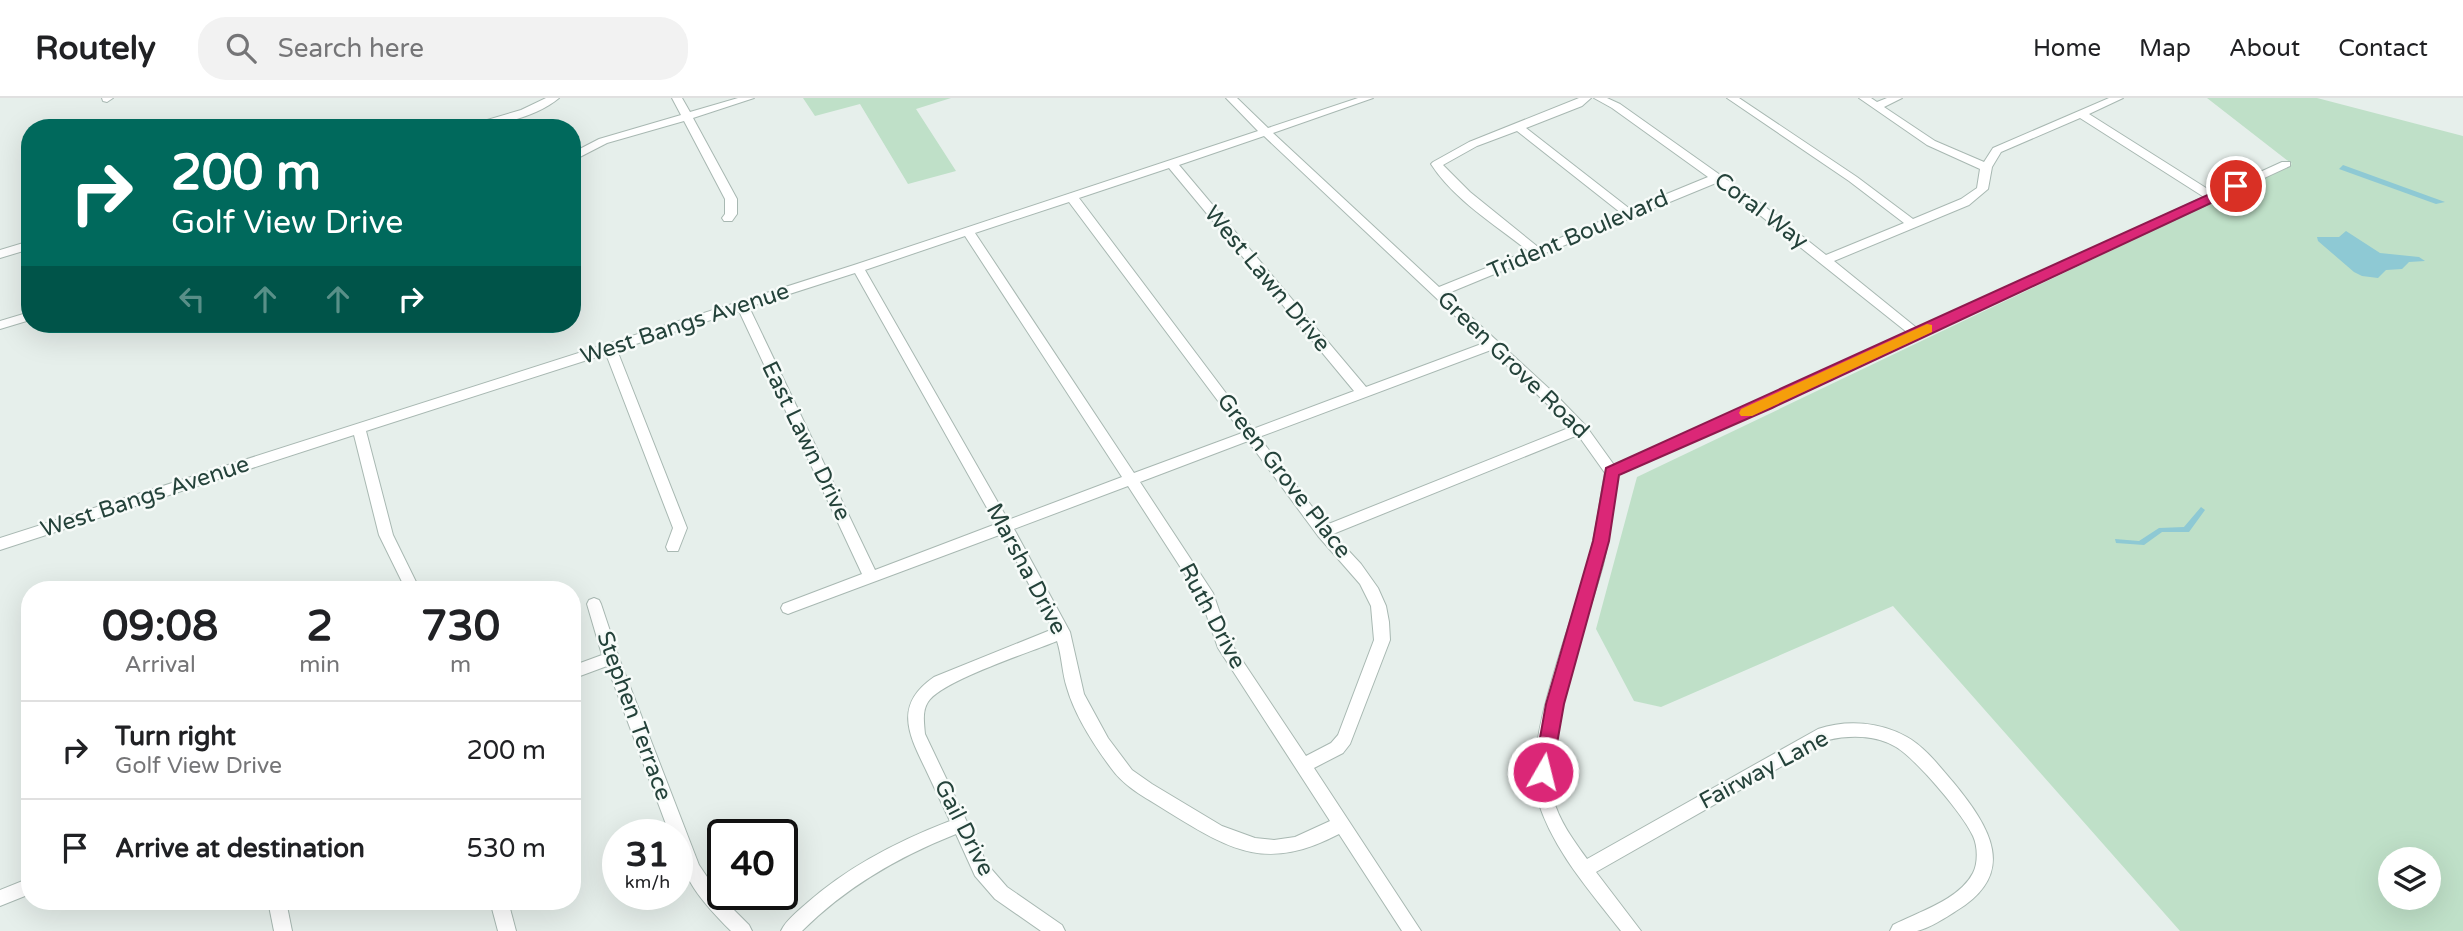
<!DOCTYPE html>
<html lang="en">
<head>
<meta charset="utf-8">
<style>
  :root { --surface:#fff; --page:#f2f2f2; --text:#202124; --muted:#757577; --line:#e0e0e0 }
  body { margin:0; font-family:"Varela Round",sans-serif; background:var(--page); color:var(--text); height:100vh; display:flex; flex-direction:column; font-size:26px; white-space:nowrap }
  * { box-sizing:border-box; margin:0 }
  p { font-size:23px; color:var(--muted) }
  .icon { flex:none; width:38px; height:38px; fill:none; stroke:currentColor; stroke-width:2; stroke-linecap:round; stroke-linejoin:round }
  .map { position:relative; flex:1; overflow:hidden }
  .drawer { position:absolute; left:21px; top:483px; width:560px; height:329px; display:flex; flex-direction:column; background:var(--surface); border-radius:28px; box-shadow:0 7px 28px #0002 }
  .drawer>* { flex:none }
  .hud { position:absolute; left:21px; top:21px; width:560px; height:214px; border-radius:28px; box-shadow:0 7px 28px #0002; background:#00695c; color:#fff; overflow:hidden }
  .controls { position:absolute; left:2378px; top:749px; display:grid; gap:14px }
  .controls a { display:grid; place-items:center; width:63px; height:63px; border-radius:50%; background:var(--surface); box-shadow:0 7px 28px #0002; font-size:35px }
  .speed { position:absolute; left:602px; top:721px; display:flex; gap:14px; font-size:35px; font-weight:700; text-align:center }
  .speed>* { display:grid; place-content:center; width:91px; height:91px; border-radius:50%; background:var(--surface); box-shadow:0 7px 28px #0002; line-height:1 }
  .speed small { font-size:18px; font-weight:400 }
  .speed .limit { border:4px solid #111; border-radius:10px; background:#fff; color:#111 }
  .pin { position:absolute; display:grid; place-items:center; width:60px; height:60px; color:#fff; margin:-30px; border:4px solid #fff; border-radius:50%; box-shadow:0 2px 7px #0007 }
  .me { position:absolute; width:77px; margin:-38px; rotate:8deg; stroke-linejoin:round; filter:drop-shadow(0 0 5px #0008) }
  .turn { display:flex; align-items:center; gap:24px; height:147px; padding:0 35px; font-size:32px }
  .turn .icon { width:91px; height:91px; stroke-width:2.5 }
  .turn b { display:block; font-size:49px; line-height:60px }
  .lanes { display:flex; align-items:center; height:66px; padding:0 35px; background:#0003; justify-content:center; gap:35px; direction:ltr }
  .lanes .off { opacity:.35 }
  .eta { display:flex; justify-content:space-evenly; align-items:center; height:119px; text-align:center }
  .eta b { font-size:42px; font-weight:700; line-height:49px }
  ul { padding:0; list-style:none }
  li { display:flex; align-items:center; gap:21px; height:98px; padding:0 35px; border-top:2px solid var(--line) }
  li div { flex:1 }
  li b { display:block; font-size:26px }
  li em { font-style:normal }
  header { display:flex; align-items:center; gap:42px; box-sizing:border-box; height:98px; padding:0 35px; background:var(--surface); border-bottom:2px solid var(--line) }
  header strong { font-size:33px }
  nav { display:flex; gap:38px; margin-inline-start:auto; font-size:24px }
  .search { width:490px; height:63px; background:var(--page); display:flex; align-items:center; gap:18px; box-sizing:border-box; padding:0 24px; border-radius:28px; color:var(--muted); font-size:26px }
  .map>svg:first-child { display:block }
  .green { fill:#bfe0c8; fill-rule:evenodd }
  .water { fill:#8ec9d4 }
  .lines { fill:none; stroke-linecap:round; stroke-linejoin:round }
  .minor-casing { stroke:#a8b8b2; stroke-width:2 }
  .minor { fill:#fff; fill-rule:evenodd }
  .route { fill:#db2777; stroke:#8e194d; stroke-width:2 }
  .slow { fill:#f59e0b }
  .labels { text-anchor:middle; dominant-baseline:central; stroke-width:5; stroke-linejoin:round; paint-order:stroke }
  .street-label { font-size:23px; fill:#24423a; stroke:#f7fbf9 }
</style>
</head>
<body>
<header>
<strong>Routely</strong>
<div class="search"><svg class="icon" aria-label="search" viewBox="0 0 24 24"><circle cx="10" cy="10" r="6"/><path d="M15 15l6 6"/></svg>Search here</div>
<nav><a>Home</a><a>Map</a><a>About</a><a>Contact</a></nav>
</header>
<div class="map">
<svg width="2463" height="833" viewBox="0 0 2463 833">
  <rect width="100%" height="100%" fill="#e6efeb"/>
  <g class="green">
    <path d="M803,0H951L916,11L956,73L908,86L860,6L815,18Z"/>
    <path d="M2207,0H2317L2463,38V833H2180L1893,508L1661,609L1634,603L1596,531L1637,379L2292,66ZM2390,761H2429V800H2390Z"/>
  </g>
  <g class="water">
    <path d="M2343,67L2445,104L2436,106L2339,71Z"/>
    <path d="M2346,133L2380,155L2419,159L2425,163L2409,164L2402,171L2386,172L2378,180L2362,178L2354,174L2318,143L2317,139H2339Z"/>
    <path d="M2201,409L2205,412L2189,434H2162L2144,447L2116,445L2115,441L2139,443L2159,430L2184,429Z"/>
  </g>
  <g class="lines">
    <g class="minor-casing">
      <g id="minor">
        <path d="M102,0H113L107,4L103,3Z"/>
        <path d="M546,0H559C535,20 491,30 460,30L521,12Z"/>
        <path d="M672,0H682L690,14L738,0H754L693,20L737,101V116L732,123H724L722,120L725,116V101L684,23L607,45L572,63V55L599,41L681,17Z"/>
        <path d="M1226,0H1237L1268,30L1358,0H1373L1273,35L1439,189L1528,153C1496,127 1454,102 1431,66L1433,64L1469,44L1579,0H1591L1582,8L1526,30L1630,111L1708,79L1612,10L1594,0H1607L1620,6L1764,108L1826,157L1904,125L1849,83L1727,0H1739L1857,79L1913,121L1961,101L1977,90L1980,71L1927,47L1859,0H1871L1877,4L1887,0H1902L1884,9L1935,43L1984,64L1993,50L2109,0H2123L2089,16L2214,95L2282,64H2290V68L1771,309L1618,377C1613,407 1610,437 1603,467C1587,527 1539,641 1553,700C1559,723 1574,743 1587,761L1818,631C1847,621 1881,624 1907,639C1925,649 1940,669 1953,684C1990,729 2019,775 1956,813C1945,820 1930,830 1917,833C1909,833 1899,833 1890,833L1893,827C1918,814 1959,802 1973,775C1978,765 1978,749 1973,738C1963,716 1916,661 1896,649C1876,637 1850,637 1828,642L1596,774L1641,833H1621C1590,793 1553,752 1538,703C1521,648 1572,526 1587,469C1596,438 1599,406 1605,375L1578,337L1333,436L1361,466L1378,490L1386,508L1389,524L1390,542L1350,646L1343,655L1314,670L1421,833H1402L1339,736C1268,773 1233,754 1170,715C1149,701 1126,691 1111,670C1094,647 1075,618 1067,590C1062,575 1062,558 1057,543C1031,554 941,583 928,604C922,613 924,625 925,636L987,766L1007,789L1062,827L1065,833H1041L995,801L975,778L956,736C898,759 846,789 802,833H781C786,822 798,813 807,805C849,768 898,743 950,723C942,706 934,689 926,672C909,637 893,607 934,579L1053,531L1002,436L793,514L788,516L783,514L781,510L783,506L862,476L739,213L617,252L687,430L678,453H668L666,449L673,430L606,256L366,333L393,437L420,492H406L379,437L354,337L0,452V440L854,167L1258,33ZM2080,20L2204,99L1918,231L1834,163L1969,107L1988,91L1992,69L2001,54ZM1517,33L1621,115L1538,149L1470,94L1443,67L1477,48ZM1264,38L1484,245L1366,289L1179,67ZM1169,70L1354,293L1253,331L1079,100ZM1716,85L1756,114L1908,235L1614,367L1586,328L1556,297L1446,196ZM1069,104L1242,335L1134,375L975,135ZM965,138L1122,379L1008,422L865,172ZM855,175L996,426L875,472L749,209ZM1491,252L1571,329L1326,427L1259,339ZM1248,343L1318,438L1360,486L1371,508L1374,542L1338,637L1331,645L1306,658L1230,544L1213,495L1140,384ZM1128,388L1201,501L1218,550L1330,723L1295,739L1274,742L1255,740L1222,728L1152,686L1132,672L1108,640L1084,596L1070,534L1014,431Z"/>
        <path d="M30,143V151L0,160V152Z"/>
        <path d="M30,214V222L0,231V223Z"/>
        <path d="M594,500L599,502L601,506L619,560L699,767L720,798L749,827L752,833H731C704,806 677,777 677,737H670L607,568L572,581V568L602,557L587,506L589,502Z"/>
        <path d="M30,780V796L0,808V792Z"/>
        <path d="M268,803H286L292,833H274Z"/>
        <path d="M490,803H508L516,833H498Z"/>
      </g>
    </g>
    <use href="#minor" class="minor"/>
  </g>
  <path class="route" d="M2236,84L2243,88L2241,91L1772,310L1619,377L1609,443L1564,606L1552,674L1550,680L1543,682L1537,680L1534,674L1546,606L1593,443L1606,370Z"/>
  <path class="slow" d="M1927,226L1932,227V234L1752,318H1741L1739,315L1741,311Z"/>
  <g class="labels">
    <g class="street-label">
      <text transform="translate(1761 113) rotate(37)">Coral Way</text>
      <text transform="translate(1578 137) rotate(-23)">Trident Boulevard</text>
      <text transform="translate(1267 181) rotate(50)">West Lawn Drive</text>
      <text transform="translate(685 226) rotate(-18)">West Bangs Avenue</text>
      <text transform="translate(1513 267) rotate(44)">Green Grove Road</text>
      <text transform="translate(806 343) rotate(64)">East Lawn Drive</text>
      <text transform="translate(1284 378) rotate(52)">Green Grove Place</text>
      <text transform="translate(145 399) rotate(-18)">West Bangs Avenue</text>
      <text transform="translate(1026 471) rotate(62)">Marsha Drive</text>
      <text transform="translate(1212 518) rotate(62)">Ruth Drive</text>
      <text transform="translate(634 618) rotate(70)">Stephen Terrace</text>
      <text transform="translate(1764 672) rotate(-28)">Fairway Lane</text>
      <text transform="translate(964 730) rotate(63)">Gail Drive</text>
    </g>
  </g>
</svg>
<div class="controls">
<a><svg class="icon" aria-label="layers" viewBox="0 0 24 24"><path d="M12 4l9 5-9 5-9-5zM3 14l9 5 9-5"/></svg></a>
</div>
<div class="speed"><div>31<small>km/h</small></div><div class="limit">40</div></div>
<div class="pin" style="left:2236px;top:88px;background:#d93025"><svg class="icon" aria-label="arrive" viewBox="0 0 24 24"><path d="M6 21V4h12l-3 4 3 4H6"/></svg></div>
<svg class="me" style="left:1543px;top:674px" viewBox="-20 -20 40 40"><circle r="17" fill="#db2777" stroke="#fff" stroke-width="3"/><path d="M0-11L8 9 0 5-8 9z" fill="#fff"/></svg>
<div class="hud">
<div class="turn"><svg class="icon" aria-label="right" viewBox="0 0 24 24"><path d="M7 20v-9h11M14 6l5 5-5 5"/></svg><div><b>200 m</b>Golf View Drive</div></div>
<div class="lanes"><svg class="icon off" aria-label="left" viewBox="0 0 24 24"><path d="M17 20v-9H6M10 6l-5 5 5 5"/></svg><svg class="icon off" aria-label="ahead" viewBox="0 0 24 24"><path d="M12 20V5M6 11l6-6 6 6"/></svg><svg class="icon off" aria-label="ahead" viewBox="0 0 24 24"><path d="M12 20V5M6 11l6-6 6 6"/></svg><svg class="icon" aria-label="right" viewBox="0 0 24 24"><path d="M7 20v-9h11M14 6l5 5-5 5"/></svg></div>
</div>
<section class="drawer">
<div class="eta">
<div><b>09:08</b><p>Arrival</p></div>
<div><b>2</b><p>min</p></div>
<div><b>730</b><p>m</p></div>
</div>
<ul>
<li><svg class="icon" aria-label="right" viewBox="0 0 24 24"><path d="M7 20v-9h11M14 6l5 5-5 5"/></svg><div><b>Turn right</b><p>Golf View Drive</p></div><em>200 m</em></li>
<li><svg class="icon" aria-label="arrive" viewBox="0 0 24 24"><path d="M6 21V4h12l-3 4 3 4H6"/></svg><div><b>Arrive at destination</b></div><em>530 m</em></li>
</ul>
</section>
</div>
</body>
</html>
